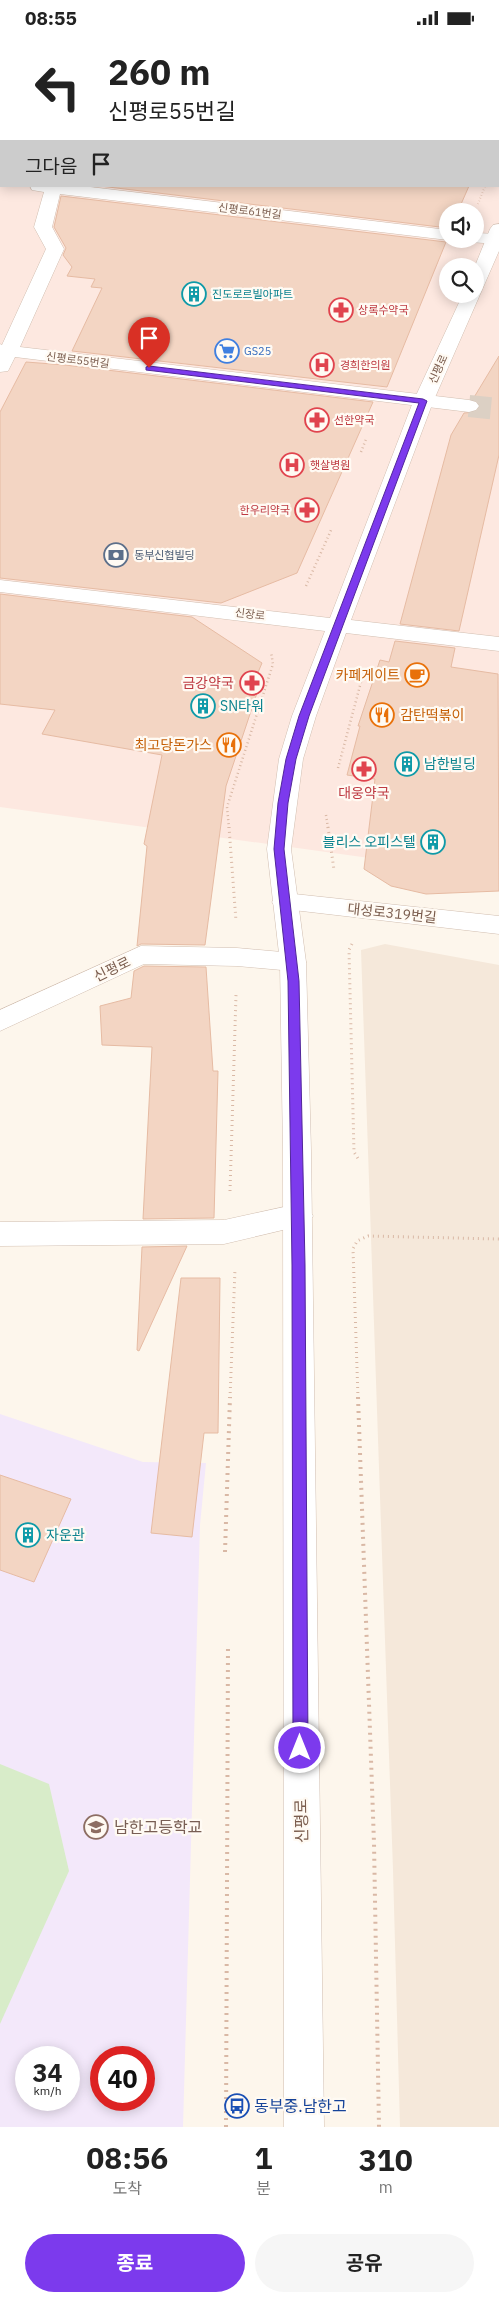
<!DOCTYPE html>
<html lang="ko">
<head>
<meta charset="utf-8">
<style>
  :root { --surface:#fff; --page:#f6f6f6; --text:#222; --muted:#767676; --accent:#7c3aed }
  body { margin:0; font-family:"IBM Plex Sans","Noto Sans KR",sans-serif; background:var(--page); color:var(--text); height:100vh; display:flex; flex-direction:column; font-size:19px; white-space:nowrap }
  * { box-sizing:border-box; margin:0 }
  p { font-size:16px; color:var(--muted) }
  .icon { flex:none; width:28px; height:28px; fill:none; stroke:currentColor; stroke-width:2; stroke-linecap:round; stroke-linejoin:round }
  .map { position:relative; height:2092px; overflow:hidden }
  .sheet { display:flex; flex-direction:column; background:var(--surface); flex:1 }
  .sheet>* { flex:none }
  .guide { position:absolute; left:0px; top:0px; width:500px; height:152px; box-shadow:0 2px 12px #0003; background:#fff; color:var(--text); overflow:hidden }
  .tools { position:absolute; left:439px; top:168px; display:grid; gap:10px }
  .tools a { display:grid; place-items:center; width:45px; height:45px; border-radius:50%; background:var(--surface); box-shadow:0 2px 12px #0003; font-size:25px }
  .speed { position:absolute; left:15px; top:2011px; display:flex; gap:10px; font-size:25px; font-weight:700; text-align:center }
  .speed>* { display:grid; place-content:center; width:65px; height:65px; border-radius:50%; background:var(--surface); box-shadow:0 2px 12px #0003; line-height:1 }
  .speed small { font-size:12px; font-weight:400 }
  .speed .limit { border:8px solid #d22; background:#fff; color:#111 }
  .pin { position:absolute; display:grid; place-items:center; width:42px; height:42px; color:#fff; margin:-51px -21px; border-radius:50% 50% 50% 0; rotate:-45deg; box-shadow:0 0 5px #0007 }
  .pin .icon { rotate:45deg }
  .me { position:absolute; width:55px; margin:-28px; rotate:0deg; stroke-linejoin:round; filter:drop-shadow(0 0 4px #0008) }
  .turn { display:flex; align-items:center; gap:18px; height:105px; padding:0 25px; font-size:22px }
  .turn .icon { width:65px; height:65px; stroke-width:2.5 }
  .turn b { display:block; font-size:35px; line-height:42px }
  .then { display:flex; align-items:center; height:48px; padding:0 25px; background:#0003; gap:10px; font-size:19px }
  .eta { display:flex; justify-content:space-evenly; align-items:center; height:85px; text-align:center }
  .eta b { font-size:30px; font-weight:700; line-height:35px }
  .button { display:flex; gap:10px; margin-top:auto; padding:10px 25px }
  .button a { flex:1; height:58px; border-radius:30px; background:var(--accent); color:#fff; font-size:20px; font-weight:700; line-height:58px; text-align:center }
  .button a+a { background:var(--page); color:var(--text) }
  .status { display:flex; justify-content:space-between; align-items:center; height:35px; padding:0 25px; background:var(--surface); direction:ltr }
  .status svg { height:14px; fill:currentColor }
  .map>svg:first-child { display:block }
  .residential { fill:#f5e8da }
  .commercial { fill:#fde8e0; fill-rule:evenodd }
  .education { fill:#f3e8fa; fill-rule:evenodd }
  .green { fill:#d8ecc9 }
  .building { fill:#f3d5c3; stroke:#e6bba3 }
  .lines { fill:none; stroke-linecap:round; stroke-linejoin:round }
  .minor-tunnel { stroke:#dcd0c4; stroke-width:22; stroke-dasharray:22 11; stroke-linecap:butt }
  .service-casing { stroke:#d1beb0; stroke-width:25 }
  .minor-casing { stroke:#d1beb0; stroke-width:1 }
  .tertiary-casing { stroke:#d1beb0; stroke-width:1 }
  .path-far3 { stroke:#d9b8a5; stroke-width:2; stroke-dasharray:0.5 2.5; stroke-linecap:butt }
  .path-far2 { stroke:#d9b8a5; stroke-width:2.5; stroke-dasharray:1 3; stroke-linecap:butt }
  .path-far1 { stroke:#d9b8a5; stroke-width:3; stroke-dasharray:1 4; stroke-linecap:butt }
  .path { stroke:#d9b8a5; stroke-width:4; stroke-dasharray:2 5; stroke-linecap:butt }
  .service { stroke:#fff; stroke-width:24 }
  .minor { fill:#fff; fill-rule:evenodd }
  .tertiary { fill:#fff; fill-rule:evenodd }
  .route { fill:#7c3aed; stroke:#51269a }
  .labels { text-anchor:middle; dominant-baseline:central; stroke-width:4.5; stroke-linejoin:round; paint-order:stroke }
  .far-street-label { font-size:11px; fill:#7a5c4d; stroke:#fffaf3 }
  .far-culture-label { font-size:11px; fill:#0d838f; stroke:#fffaf3; text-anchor:start }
  .far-health-label { font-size:11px; fill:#be3a42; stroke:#fffaf3; text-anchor:start }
  .far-shop-label { font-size:11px; fill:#366cbe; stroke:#fffaf3; text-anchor:start }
  .far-service-label { font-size:11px; fill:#4e5e75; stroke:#fffaf3; text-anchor:start }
  .food-label { font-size:14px; fill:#c56008; stroke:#fffaf3; text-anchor:end }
  .health-label { font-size:14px; fill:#be3a42; stroke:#fffaf3; text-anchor:end }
  .culture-label { font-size:14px; fill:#0d838f; stroke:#fffaf3; text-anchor:start }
  .street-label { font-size:14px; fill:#7a5c4d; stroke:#fffaf3 }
  .near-street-label { font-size:16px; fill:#7a5c4d; stroke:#fffaf3 }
  .near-education-label { font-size:16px; fill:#785e54; stroke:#fffaf3; text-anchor:start }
  .near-transit-label { font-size:16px; fill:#164399; stroke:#fffaf3; text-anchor:start }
</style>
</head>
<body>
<div class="status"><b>08:55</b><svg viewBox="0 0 49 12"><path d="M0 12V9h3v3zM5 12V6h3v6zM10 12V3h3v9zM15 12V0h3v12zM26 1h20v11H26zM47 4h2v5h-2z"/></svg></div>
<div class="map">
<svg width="499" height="2092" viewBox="0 0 499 2092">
  <rect width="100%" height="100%" fill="#fdf6ec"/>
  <g class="residential">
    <path d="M230,0H461L225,1Z"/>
    <path d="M385,909L499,930V2092H400L393,1835L361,915Z"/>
  </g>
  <path class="commercial" d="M0,70L1,151H499V70V841L0,772ZM448,176H475V204H448ZM448,231H475V259H448Z"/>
  <path class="education" d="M0,1379L143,1427L206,1428L200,1490L183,2092H0ZM26,2022H69V2065H26ZM101,2022H144V2065H101Z"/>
  <path class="green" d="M0,1729L49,1749L69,1836L0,1989Z"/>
  <g class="building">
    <path d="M100,151H469L458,176H448V193Z"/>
    <path d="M61,161L446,207L387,352L72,316L102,253L91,252L95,244L67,241L72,232L63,220L66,213L54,192Z"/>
    <path d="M499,321V420L459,596L400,589L451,400L464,378L477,377L480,372L478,366L473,364Z"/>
    <path d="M26,327L65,330L373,367L297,538L221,568L0,543V377Z"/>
    <path d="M0,559L192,582L262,628L251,654L257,658L226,751L205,910L141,909L137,911L147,811L144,809L162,720L42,699L55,675L0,669Z"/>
    <path d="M395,606L455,613L451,632L498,639L499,856L426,859L391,851L364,834L375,744L347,740L360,691H358L380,625L389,627Z"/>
    <path d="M144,931L206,932L213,1036H218L214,1183L143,1184L152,1012L102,1010L100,971L131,963L134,936Z"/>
    <path d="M187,1211L139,1316L137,1315L142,1212Z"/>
    <path d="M181,1243H220L218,1398H204L192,1502L151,1498Z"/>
    <path d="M0,1440L71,1464L34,1547L0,1535Z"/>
  </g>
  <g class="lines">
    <path class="minor-tunnel" d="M469,371L499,374"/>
    <g class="service-casing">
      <path id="service" d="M329,1L333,0"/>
    </g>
    <g class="minor-casing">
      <g id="minor">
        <path d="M1,24V34L0,35V25Z"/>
        <path d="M30,151H82L448,195V204H454L448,205L60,159L52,192L64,214L20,312L469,365L476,367L479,371L476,375L469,377L15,322L8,336L0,337V309L2,310L46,214L34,192L44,157L32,155Z"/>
        <path d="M475,198L499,199V209L469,207L467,204H475Z"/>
        <path d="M285,858L499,881V899L276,873L272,867L276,861Z"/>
        <path d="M141,911L237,913L293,918L302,920L306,927L302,934L293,936L237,931L144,929L0,996V975Z"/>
        <path d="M298,1169L308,1173L313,1181L308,1189L224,1209L0,1211V1187L224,1185Z"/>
      </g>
    </g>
    <g class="tertiary-casing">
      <path id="tertiary" d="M499,189V216L433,367L351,585L499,602V616L346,598L316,681L303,724L291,814L306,927L311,1116L324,2092H284L283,1116L280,927L267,814L279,724L292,681L325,596L0,557V545L330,583L413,367L463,259H475V231L490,194L493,190Z"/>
    </g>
    <path class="path-far3" d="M478,169L485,151"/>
    <g class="path-far2">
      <path d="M361,417L366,404"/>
      <path d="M306,551L332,493"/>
      <path d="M338,733L361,647"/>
      <path d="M326,780L328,793"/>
      <path d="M229,793L227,772L273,629L271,617"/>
    </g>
    <g class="path-far1">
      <path d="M229,792L236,886"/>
      <path d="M328,792L334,835"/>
      <path d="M352,909L349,915L354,1117L359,1125"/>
      <path d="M230,1156L236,960"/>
      <path d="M230,1363L235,1234"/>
      <path d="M358,1363L353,1214L357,1206L368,1201L499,1204"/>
    </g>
    <g class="path">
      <path d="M358,1362L374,1808L379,2092"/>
      <path d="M225,1517L230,1362"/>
      <path d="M226,2092L228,1611"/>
    </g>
    <use href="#service" class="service"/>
    <use href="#minor" class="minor"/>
    <use href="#tertiary" class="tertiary"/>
  </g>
  <path class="route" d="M149,331L423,364L427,366L309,681L296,724L288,768L284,814L299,946L305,1230L308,1713L306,1718L300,1720L295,1718L293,1713L292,1230L288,946L274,814L278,768L286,724L299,681L419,368L146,335V332Z"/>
  <defs>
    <g id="building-ring" transform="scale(1.25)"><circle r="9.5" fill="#fffaf3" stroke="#0f9aa8" stroke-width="1.5"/><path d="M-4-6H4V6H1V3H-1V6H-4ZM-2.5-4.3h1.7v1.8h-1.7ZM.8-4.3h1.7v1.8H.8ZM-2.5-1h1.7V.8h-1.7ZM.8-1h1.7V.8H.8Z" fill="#0f9aa8"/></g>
    <g id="pharmacy-ring" transform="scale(1.25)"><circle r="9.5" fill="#fffaf3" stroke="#e0444e" stroke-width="1.5"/><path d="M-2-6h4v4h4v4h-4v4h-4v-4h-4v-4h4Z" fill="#e0444e"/></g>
    <g id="supermarket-ring" transform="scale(1.25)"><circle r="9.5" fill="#fffaf3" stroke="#3f7fe0" stroke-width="1.5"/><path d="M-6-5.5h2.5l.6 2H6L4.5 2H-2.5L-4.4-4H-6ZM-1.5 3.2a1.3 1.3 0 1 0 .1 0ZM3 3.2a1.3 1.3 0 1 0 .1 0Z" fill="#3f7fe0"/></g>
    <g id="hospital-ring" transform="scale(1.25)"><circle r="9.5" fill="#fffaf3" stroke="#e0444e" stroke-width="1.5"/><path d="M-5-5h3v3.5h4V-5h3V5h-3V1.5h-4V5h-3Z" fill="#e0444e"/></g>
    <g id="bank-ring" transform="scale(1.25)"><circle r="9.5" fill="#fffaf3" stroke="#5c6f8a" stroke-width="1.5"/><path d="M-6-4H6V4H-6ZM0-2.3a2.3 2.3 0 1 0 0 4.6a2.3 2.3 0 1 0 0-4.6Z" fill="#5c6f8a"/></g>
    <g id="cafe-ring" transform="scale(1.25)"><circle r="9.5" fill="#fffaf3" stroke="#e8710a" stroke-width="1.5"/><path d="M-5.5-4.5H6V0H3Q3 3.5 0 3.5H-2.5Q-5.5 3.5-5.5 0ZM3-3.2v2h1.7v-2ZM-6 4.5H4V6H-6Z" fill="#e8710a"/></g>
    <g id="restaurant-ring" transform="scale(1.25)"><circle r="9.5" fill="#fffaf3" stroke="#e8710a" stroke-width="1.5"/><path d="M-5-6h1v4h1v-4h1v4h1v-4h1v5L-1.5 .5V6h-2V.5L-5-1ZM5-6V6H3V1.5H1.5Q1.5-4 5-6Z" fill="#e8710a"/></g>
    <g id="school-ring" transform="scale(1.25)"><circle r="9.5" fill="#fffaf3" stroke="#8d6e63" stroke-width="1.5"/><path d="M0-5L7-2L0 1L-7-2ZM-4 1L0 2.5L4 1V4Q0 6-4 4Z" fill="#8d6e63"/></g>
    <g id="bus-ring" transform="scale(1.25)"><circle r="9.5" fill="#fffaf3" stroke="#1a4fb4" stroke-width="1.5"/><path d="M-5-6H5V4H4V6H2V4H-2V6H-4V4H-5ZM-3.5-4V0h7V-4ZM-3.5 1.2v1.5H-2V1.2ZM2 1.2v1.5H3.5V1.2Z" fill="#1a4fb4"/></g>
  </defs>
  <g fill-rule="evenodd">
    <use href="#building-ring" x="194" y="259"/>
    <use href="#pharmacy-ring" x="341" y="275"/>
    <use href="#supermarket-ring" x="227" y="316"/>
    <use href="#hospital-ring" x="322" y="330"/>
    <use href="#pharmacy-ring" x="317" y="385"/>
    <use href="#hospital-ring" x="292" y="430"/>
    <use href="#pharmacy-ring" x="307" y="475"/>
    <use href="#bank-ring" x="116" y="520"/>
    <use href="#cafe-ring" x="417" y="640"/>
    <use href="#pharmacy-ring" x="252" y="648"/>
    <use href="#building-ring" x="203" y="671"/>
    <use href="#restaurant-ring" x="382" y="680"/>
    <use href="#restaurant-ring" x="229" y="710"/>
    <use href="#building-ring" x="407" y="729"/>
    <use href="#pharmacy-ring" x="364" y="734"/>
    <use href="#building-ring" x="433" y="807"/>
    <use href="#building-ring" x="28" y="1500"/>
    <use href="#school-ring" x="96" y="1792"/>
    <use href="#bus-ring" x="237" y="2071"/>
  </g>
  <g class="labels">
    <g class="far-street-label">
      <text transform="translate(250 176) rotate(7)">신평로61번길</text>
      <text transform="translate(78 325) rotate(7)">신평로55번길</text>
      <text transform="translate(438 334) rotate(-66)">신평로</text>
      <text transform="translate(250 579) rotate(7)">신장로</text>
    </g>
    <g class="far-culture-label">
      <text x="212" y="259">진도로르빌아파트</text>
    </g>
    <g class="far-health-label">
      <text x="358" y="275">상록수약국</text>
      <text x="340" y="330">경희한의원</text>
      <text x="334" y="385">선한약국</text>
      <text x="310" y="430">햇살병원</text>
      <text x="290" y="475" text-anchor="end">한우리약국</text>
    </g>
    <g class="far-shop-label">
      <text x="244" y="316">GS25</text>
    </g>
    <g class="far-service-label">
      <text x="134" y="520">동부신협빌딩</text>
    </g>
    <g class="food-label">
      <text x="400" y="640">카페게이트</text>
      <text x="400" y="680" text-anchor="start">감탄떡볶이</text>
      <text x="212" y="710">최고당돈가스</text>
    </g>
    <g class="health-label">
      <text x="234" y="648">금강약국</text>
      <text x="364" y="758" text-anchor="middle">대웅약국</text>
    </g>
    <g class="culture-label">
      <text x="220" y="671">SN타워</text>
      <text x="424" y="729">남한빌딩</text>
      <text x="416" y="807" text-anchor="end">블리스 오피스텔</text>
      <text x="46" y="1500">자운관</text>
    </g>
    <g class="street-label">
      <text transform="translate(392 878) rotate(6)">대성로319번길</text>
      <text transform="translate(112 934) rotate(-26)">신평로</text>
    </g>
    <g class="near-street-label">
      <text transform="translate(301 1786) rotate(-91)">신평로</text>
    </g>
    <g class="near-education-label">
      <text x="114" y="1792">남한고등학교</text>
    </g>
    <g class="near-transit-label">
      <text x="254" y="2071">동부중.남한고</text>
    </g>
  </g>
</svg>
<div class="tools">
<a><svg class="icon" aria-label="sound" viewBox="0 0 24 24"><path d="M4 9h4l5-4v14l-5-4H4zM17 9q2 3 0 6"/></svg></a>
<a><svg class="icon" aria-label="search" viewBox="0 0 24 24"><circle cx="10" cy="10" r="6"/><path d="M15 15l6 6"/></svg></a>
</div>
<div class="speed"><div>34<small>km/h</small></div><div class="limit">40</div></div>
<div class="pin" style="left:149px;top:333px;background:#d93025"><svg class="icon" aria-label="arrive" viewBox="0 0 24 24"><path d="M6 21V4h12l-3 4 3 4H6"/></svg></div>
<svg class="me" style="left:300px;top:1713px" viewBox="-20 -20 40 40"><circle r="17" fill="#7c3aed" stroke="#fff" stroke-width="3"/><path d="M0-11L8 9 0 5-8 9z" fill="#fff"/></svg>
<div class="guide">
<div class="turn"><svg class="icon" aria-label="left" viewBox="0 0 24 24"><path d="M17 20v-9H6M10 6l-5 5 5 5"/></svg><div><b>260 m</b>신평로55번길</div></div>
<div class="then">그다음<svg class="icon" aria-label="arrive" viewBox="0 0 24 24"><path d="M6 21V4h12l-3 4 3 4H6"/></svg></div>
</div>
</div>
<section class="sheet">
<div class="eta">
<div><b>08:56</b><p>도착</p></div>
<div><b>1</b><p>분</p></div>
<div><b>310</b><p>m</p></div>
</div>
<div class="button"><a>종료</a><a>공유</a></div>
</section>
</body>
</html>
